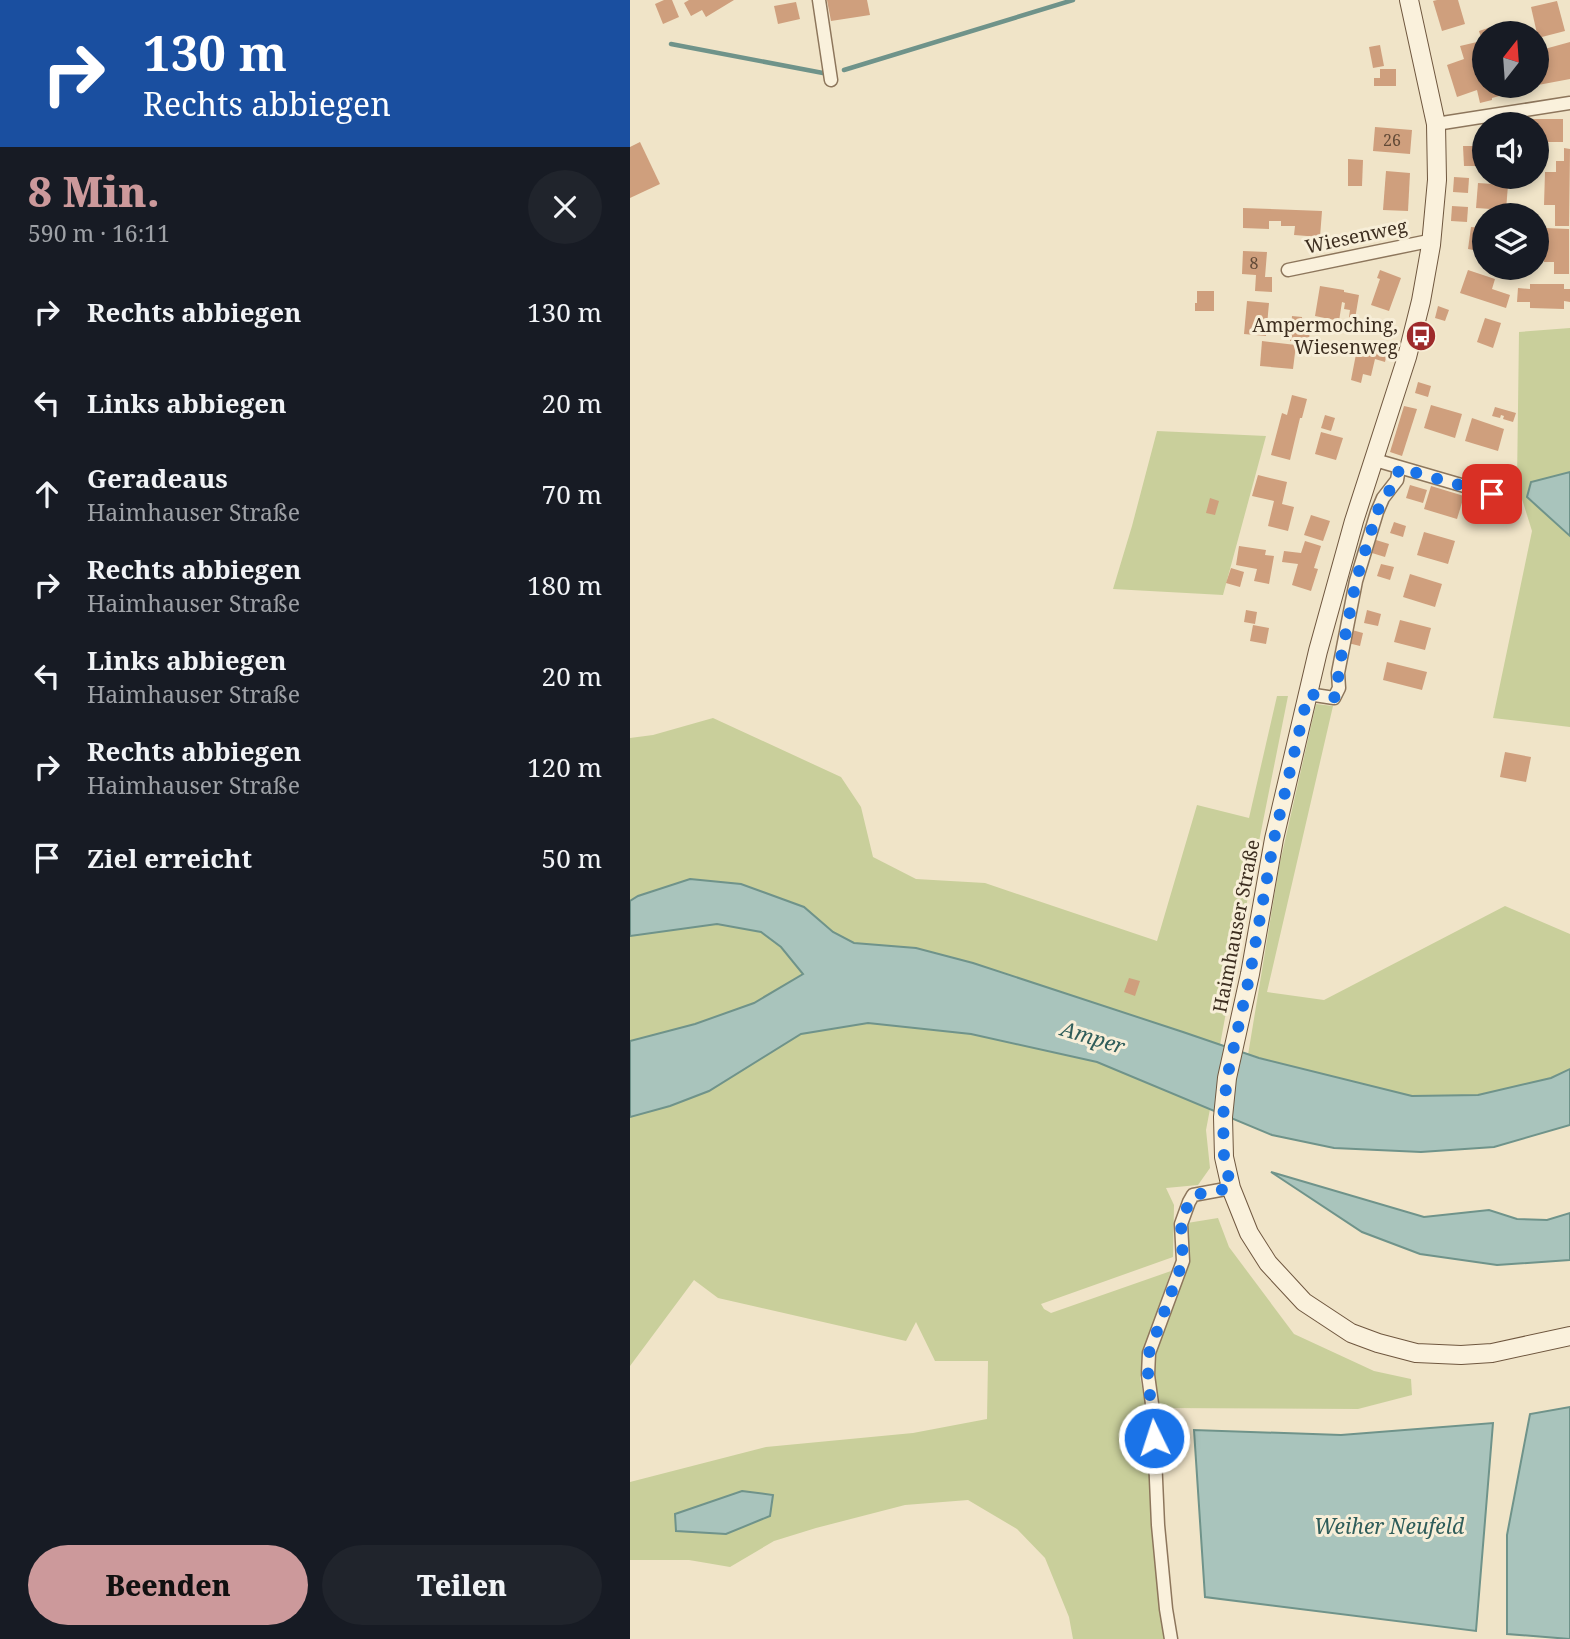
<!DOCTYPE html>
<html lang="de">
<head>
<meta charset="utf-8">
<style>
  :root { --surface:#171b24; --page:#20242c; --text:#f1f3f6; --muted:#9ea1a6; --accent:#cc999b }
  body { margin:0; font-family:"Noto Serif",serif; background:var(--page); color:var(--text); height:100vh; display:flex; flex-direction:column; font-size:26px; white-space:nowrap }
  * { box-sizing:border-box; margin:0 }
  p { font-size:23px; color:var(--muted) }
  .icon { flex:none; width:38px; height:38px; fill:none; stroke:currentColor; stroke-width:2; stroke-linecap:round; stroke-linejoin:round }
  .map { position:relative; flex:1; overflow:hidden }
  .sheet { display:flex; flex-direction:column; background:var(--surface); width:630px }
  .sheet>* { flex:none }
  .guide { background:#1a4fa0; color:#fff; overflow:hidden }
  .needle { width:46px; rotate:17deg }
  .buttons { position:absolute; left:842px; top:21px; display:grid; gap:14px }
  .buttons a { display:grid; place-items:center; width:77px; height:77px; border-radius:50%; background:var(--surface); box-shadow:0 4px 10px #0003; font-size:35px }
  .pin { position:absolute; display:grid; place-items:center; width:60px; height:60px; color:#fff; margin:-30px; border-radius:14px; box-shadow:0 4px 10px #0006 }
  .me { position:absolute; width:77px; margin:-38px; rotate:356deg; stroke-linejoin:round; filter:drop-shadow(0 0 5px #0008) }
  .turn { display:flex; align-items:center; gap:24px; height:147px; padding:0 28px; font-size:32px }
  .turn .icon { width:91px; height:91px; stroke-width:2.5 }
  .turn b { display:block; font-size:49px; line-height:60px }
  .round { display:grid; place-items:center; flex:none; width:74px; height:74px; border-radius:37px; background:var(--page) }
  .headline { display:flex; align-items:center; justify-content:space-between; height:119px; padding:0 28px }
  h1 { font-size:42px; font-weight:800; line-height:52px; color:var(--accent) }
  .primary-button { display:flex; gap:14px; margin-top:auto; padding:14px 28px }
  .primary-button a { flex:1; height:80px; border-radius:42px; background:var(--accent); color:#111; font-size:28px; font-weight:800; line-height:80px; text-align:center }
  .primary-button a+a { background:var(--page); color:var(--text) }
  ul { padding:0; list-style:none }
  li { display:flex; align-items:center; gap:21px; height:91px; padding:0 28px }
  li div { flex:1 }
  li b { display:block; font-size:26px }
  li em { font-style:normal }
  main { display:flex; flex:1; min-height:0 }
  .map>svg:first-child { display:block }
  .green { fill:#c9cf9b }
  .water { fill:#a9c4bc; stroke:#6f938a; stroke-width:2 }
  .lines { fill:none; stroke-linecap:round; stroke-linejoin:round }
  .stream { stroke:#6f938a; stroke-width:4.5 }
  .building { fill:#cf9f7d }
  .street-casing { stroke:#8d765c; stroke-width:15 }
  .secondary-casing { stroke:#6f573f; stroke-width:20 }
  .street { stroke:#faf1dc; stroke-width:12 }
  .secondary { stroke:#faf1dc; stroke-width:18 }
  .route { stroke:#1a73e8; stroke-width:12; stroke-dasharray:0 21.6 }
  .labels { text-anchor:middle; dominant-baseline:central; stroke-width:6; stroke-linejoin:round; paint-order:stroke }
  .number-label { font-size:16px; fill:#624a37 }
  .street-label { font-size:19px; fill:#3d2e20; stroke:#f7eed8 }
  .poi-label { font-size:19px; fill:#3d2e20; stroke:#f7eed8; text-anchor:end }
  .water-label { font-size:21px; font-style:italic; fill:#2f5d5a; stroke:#f7eed8 }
</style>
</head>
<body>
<main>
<section class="sheet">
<div class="guide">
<div class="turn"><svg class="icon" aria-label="right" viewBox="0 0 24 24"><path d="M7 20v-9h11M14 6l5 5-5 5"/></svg><div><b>130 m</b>Rechts abbiegen</div></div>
</div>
<div class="headline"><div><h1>8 Min.</h1><p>590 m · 16:11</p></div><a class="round"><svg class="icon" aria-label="close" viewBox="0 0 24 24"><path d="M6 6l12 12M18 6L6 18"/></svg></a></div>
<ul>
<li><svg class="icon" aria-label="right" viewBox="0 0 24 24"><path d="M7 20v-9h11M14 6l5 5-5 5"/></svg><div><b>Rechts abbiegen</b></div><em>130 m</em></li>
<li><svg class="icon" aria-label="left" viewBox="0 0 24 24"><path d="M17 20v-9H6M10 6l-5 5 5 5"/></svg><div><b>Links abbiegen</b></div><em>20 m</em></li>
<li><svg class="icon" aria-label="ahead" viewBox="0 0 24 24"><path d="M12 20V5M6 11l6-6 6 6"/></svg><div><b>Geradeaus</b><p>Haimhauser Straße</p></div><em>70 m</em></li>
<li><svg class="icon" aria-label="right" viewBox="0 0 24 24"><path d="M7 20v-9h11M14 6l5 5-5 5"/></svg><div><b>Rechts abbiegen</b><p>Haimhauser Straße</p></div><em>180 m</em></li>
<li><svg class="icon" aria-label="left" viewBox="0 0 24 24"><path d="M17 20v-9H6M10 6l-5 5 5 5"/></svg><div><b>Links abbiegen</b><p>Haimhauser Straße</p></div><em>20 m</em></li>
<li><svg class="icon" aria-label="right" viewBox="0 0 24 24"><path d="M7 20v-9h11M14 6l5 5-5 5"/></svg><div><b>Rechts abbiegen</b><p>Haimhauser Straße</p></div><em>120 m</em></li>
<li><svg class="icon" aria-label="arrive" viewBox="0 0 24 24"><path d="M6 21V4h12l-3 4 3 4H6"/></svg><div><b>Ziel erreicht</b></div><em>50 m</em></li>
</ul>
<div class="primary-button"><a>Beenden</a><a>Teilen</a></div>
</section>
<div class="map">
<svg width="940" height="1639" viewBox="0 0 940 1639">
  <rect width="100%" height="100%" fill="#f0e4c8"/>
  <g class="green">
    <path d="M940,328V472L901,482L897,497L940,536V727L863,718L902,531L887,483L889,332Z"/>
    <path d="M527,431L636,436L593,595L483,589L502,526Z"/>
    <path d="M647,696H658L608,947L590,1045L286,948L224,943L203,932L174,907L8,896L0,901V738L23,735L83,718L211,777L231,807L243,857L286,879L355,883L527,941L567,805L619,818Z"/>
    <path d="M686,704L703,706L637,992L694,1000L875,906L940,934V1069L921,1078L848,1095L782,1096L618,1055L649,867Z"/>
    <path d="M87,924L131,932L151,947L173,974L124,1003L65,1024L0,1041V936Z"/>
    <path d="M238,1023L341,1034L467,1062L580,1109L576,1130L580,1168L568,1185L536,1188L544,1205L543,1257L411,1304L414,1309L421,1313L541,1271L514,1351L510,1377L517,1412L538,1639H443L439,1617L415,1558L387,1529L338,1500L275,1505L186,1528L144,1541L100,1567L59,1560H0V1482L136,1447L283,1433L357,1419L358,1361H305L286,1322L276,1341L88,1298L64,1280L0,1366V1117L40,1106L79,1091L171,1034Z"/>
    <path d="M588,1218L599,1247L664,1334L744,1371L781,1379L782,1395L728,1409L524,1408L522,1345L557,1257L551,1224Z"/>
  </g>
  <g class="water">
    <path d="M940,472V536L897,497L901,482Z"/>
    <path d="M60,879L111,884L174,907L203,932L224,943L286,948L343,963L553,1032L629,1058L782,1096L848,1095L921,1078L940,1069V1125L864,1147L791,1152L704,1148L642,1135L467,1062L341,1034L238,1023L171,1034L79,1091L40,1106L0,1117V1041L65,1024L124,1003L173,974L151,947L131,932L87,924L0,936V901L8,896Z"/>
    <path d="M641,1172L794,1217L859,1210L887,1219L917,1220L940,1213V1260L867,1265L790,1254L732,1232Z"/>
    <path d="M940,1407V1639L877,1634V1535L900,1414Z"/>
    <path d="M863,1423L846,1631L575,1597L564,1430L711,1435Z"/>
    <path d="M112,1491L143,1495L140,1516L96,1534L46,1531L45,1514Z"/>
  </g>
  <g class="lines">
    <g class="stream">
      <path d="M41,44L193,73"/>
      <path d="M214,70L443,0"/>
    </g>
  </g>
  <g class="building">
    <path d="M34,0H42L49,17L33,24L25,4Z"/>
    <path d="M59,0H104L76,17L72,10L61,16L54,3Z"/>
    <path d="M197,0H237L240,15L201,21Z"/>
    <path d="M807,0H828L835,24L812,31L803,1Z"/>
    <path d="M927,1L935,31L908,38L901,7Z"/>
    <path d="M166,2L170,19L148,24L144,6Z"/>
    <path d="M870,24L873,33H854L853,44L849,31Z"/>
    <path d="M847,42L852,60L845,62L852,82L854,81V86H870L873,95L862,98V100L850,103L847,90L827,97L817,65L834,59L830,46Z"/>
    <path d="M940,42V79L908,85L906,82V57L913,55L911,50Z"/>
    <path d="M750,45L754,66L743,68L739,47Z"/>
    <path d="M750,69H766V86H744V78H750Z"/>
    <path d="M900,119H933V142H906V124H900Z"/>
    <path d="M745,127L782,130L780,154L743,151Z"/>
    <path d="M10,142L30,184L0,198V147Z"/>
    <path d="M833,146H854V166H834Z"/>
    <path d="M934,148L940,149L939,226H925V205H914L915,172H926V161H934Z"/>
    <path d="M718,159L733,160L732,186H718Z"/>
    <path d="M756,171L780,173L778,211L753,210Z"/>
    <path d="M824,177L839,178L838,193L823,192Z"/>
    <path d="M848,183L878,185L876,210L846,208Z"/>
    <path d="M822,206L838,207L837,222L821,221Z"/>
    <path d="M613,208L692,211L690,237L664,235L665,226H651V221H639V229L613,228Z"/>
    <path d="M841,227L854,228V252L838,249Z"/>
    <path d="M915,228L939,229V274H924V262H914Z"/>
    <path d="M613,251L637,252L635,277H642V292L625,291L626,275L612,274Z"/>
    <path d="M750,270L771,278L759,311L741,305L750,279L747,278Z"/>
    <path d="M838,270L865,279L862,289L880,295L876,308L830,293Z"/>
    <path d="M900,284H934V289H940V302L934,301V309L900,308V302H887L888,288L900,289Z"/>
    <path d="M690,286L714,290V292L729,295L725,319L719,317L720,310L714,309L715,303L712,302L709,321L685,316Z"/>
    <path d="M567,291H584V311H565V303H567Z"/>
    <path d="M617,301L639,303L636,336L614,334Z"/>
    <path d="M808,306L819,310L815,321L805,318Z"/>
    <path d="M662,316L672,317L673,326L680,327L679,341H660Z"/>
    <path d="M855,318L871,323L863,348L847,342Z"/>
    <path d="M632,341L666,345L663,369L630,366Z"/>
    <path d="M727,349L747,353V351L757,353L755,362L745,359L741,376L733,374L731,383L721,380Z"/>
    <path d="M788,382L801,386L798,397L785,393Z"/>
    <path d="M662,395L677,399L672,418H670L660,460L641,455L652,413L657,415Z"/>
    <path d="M801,405L832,414L825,438L794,428Z"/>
    <path d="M774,406L787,409L772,456L760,452Z"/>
    <path d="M865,407L886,413L883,422L873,419L874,416L871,415L870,418L862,416Z"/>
    <path d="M695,415L705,418L701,431L691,428Z"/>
    <path d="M842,418L874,429L868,451L835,441Z"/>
    <path d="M691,432L713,438L706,460L685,454Z"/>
    <path d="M628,475L657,482L652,504L664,507L658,531L638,526L644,501L622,496Z"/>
    <path d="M780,485L797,490L793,503L776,498Z"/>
    <path d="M801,486L834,496L827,519L794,509Z"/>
    <path d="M580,498L589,501L585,515L576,513Z"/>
    <path d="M681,515L700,521L693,541L674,535Z"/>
    <path d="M764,522L776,526L773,537L760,533Z"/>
    <path d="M794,532L825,541L818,564L787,555Z"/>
    <path d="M746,540L759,544L755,557L742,553Z"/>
    <path d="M675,541L691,546L684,568L688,569L681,591L662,585L668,564L652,562L654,551L671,553Z"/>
    <path d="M609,546L636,550L635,555L644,556L639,584L624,581L627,569L606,565Z"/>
    <path d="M751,564L764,567L760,580L747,576Z"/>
    <path d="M601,568L614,572L610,587L596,583Z"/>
    <path d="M780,574L812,584L805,607L773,597Z"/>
    <path d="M616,610L627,612L625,624L614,622Z"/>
    <path d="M737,610L751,614L748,626L734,623Z"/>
    <path d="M770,620L801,628L795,650L764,642Z"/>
    <path d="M623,625L639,628L636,644L620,641Z"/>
    <path d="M722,630L733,633L730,646L718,643Z"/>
    <path d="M757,662L797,672L792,690L753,680Z"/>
    <path d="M875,752L901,757L896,782L870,777Z"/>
    <path d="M499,978L510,981L505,996L494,992Z"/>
  </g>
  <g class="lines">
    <g class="street-casing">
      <g id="street">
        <path d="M189,0L201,80"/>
        <path d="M806,124L940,103"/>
        <path d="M658,270L794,242L801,245"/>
        <path d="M745,460L862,494"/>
        <path d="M678,694L704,698L709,688L708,673L726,581L747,512L753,498L767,480L769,468"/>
        <path d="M541,1639L536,1609L528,1525L523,1411L518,1375L519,1353L553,1261L551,1224L559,1202L563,1195L601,1188"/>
      </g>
    </g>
    <g class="secondary-casing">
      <path id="secondary" d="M779,0L806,124L807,180L801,245L791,301L777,357L724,521L688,651L644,839L620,974L597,1078L593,1117L594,1157L601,1188L619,1233L638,1263L674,1302L721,1333L748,1343L786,1353L831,1355L862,1353L940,1336"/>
    </g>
    <use href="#street" class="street"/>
    <use href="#secondary" class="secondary"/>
  </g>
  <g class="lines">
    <path class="route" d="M524,1438L518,1375L519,1353L553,1261L551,1224L559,1202L564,1195L601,1188L594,1157L593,1117L597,1078L620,974L644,839L678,694L704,698L709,688L708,673L726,581L747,512L754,498L767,480L769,468L862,494"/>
  </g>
  <defs>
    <g id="bus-disc" transform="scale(1.575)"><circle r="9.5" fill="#9e2a2b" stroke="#f7eed8"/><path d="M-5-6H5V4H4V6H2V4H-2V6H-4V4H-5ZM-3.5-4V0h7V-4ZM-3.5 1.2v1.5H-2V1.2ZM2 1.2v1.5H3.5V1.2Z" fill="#fff"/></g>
  </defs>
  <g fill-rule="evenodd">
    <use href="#bus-disc" x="791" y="336"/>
  </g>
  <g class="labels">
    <g class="number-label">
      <text x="762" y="140">26</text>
      <text x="624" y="263">8</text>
    </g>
    <g class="street-label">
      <text transform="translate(726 236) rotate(-12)">Wiesenweg</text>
      <text transform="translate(606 926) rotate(-79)">Haimhauser Straße</text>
    </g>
    <g class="poi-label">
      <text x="768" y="325">Ampermoching,<tspan x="768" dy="22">Wiesenweg</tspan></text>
    </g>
    <g class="water-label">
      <text transform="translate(463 1037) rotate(17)">Amper</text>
      <text x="759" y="1526">Weiher Neufeld</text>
    </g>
  </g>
</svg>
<div class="buttons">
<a><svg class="needle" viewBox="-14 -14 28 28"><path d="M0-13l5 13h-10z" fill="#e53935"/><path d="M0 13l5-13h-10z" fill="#9ea1a6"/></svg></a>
<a><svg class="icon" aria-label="sound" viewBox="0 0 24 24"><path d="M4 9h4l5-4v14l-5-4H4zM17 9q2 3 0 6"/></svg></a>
<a><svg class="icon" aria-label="layers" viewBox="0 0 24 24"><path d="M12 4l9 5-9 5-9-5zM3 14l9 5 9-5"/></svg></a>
</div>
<div class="pin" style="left:862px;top:494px;background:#d93025"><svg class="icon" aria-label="arrive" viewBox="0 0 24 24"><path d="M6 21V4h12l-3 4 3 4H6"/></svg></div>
<svg class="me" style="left:524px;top:1438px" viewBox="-20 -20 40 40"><circle r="17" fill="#1a73e8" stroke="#fff" stroke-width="3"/><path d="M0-11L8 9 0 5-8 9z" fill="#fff"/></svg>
</div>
</main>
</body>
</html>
